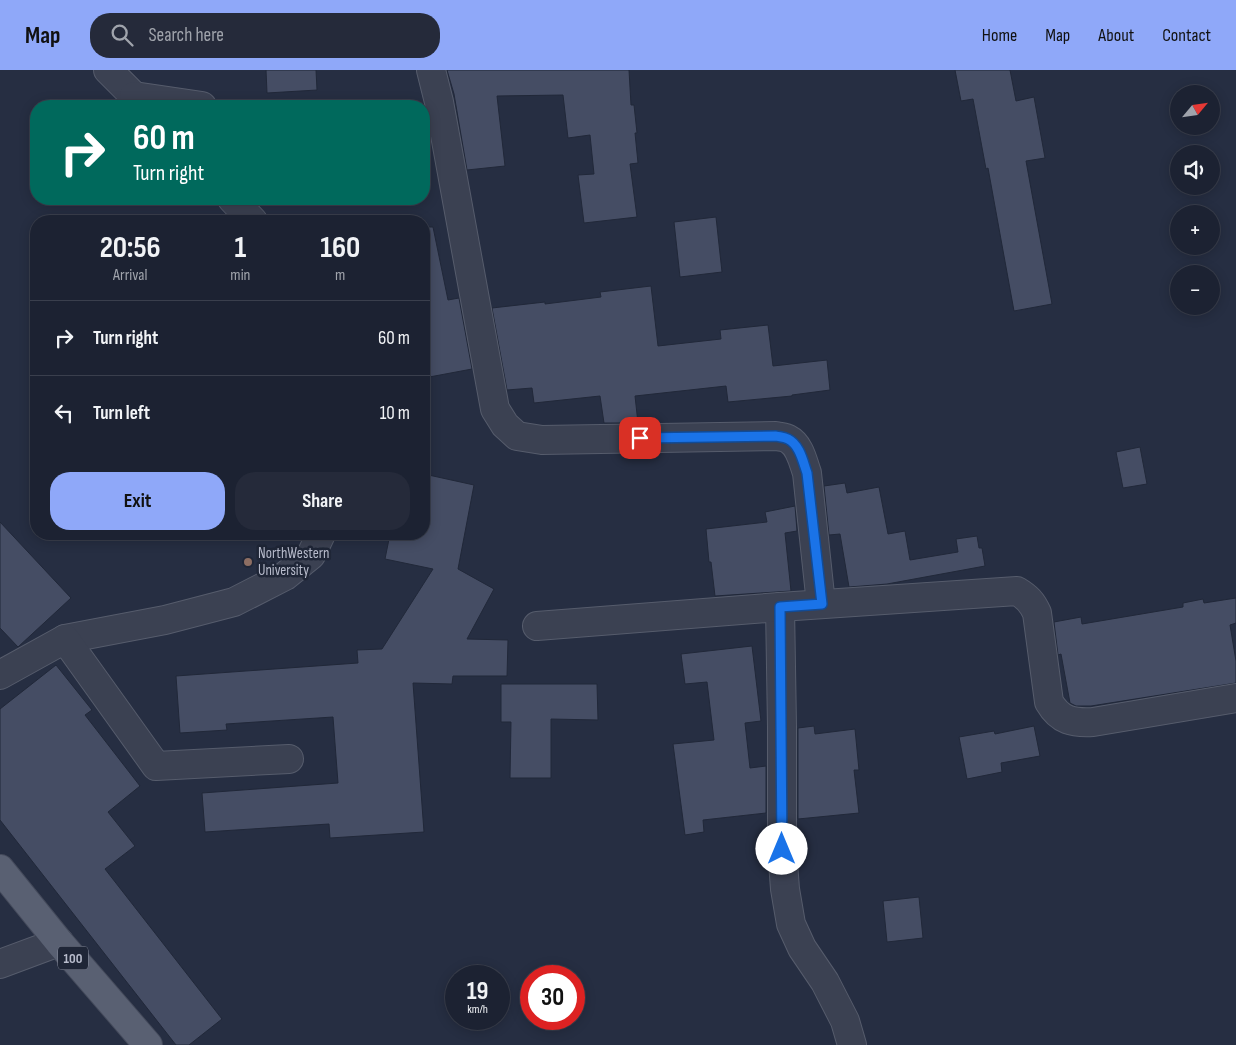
<!DOCTYPE html>
<html lang="en">
<head>
<meta charset="utf-8">
<style>
  :root { --surface:#1c2232; --page:#252a3a; --text:#f1f3f6; --muted:#a0a4ac; --line:#3a3f4d; --accent:#8fa8f9 }
  body { margin:0; font-family:"Sofia Sans Condensed",sans-serif; background:var(--page); color:var(--text); height:100vh; display:flex; flex-direction:column; font-size:19px; white-space:nowrap }
  * { box-sizing:border-box; margin:0 }
  p { font-size:16px; color:var(--muted) }
  .icon { flex:none; width:28px; height:28px; fill:none; stroke:currentColor; stroke-width:2; stroke-linecap:round; stroke-linejoin:round }
  .map { position:relative; flex:1; overflow:hidden }
  .side { position:absolute; left:30px; top:145px; width:400px; height:325px; display:flex; flex-direction:column; background:var(--surface); border-radius:20px; box-shadow:0 2px 12px #0003,0 0 0 1px var(--line) }
  .side>* { flex:none }
  .hud { position:absolute; left:30px; top:30px; width:400px; height:105px; border-radius:20px; box-shadow:0 2px 12px #0003,0 0 0 1px var(--line); background:#00695c; color:#fff; overflow:hidden }
  .needle { width:32px; rotate:61deg }
  .tools { position:absolute; left:1170px; top:15px; display:grid; gap:10px }
  .tools a { display:grid; place-items:center; width:50px; height:50px; border-radius:50%; background:var(--surface); box-shadow:0 2px 12px #0003,0 0 0 1px var(--line); font-size:25px }
  .speed { position:absolute; left:445px; top:895px; display:flex; gap:10px; font-size:25px; font-weight:700; text-align:center }
  .speed>* { display:grid; place-content:center; width:65px; height:65px; border-radius:50%; background:var(--surface); box-shadow:0 2px 12px #0003,0 0 0 1px var(--line); line-height:1 }
  .speed small { font-size:12px; font-weight:400 }
  .speed .limit { border:8px solid #d22; background:#fff; color:#111 }
  .pin { position:absolute; display:grid; place-items:center; width:42px; height:42px; color:#fff; margin:-21px; border-radius:10px; box-shadow:0 2px 8px #0006 }
  .me { position:absolute; width:55px; margin:-28px; rotate:0deg; stroke-linejoin:round; filter:drop-shadow(0 0 4px #0008) }
  .turn { display:flex; align-items:center; gap:18px; height:105px; padding:0 20px; font-size:22px }
  .turn .icon { width:65px; height:65px; stroke-width:2.5 }
  .turn b { display:block; font-size:35px; line-height:42px }
  .eta { display:flex; justify-content:space-evenly; align-items:center; height:85px; text-align:center }
  .eta b { font-size:30px; font-weight:700; line-height:35px }
  .primary-button { display:flex; gap:10px; margin-top:auto; padding:10px 20px }
  .primary-button a { flex:1; height:58px; border-radius:20px; background:var(--accent); color:#111; font-size:20px; font-weight:700; line-height:58px; text-align:center }
  .primary-button a+a { background:var(--page); color:var(--text) }
  ul { padding:0; list-style:none }
  li { display:flex; align-items:center; gap:15px; height:75px; padding:0 20px; border-top:1px solid var(--line) }
  li div { flex:1 }
  li b { display:block; font-size:19px }
  li em { font-style:normal }
  header { display:flex; align-items:center; gap:30px; box-sizing:border-box; height:70px; padding:0 25px; background:var(--accent); color:#111 }
  header strong { font-size:24px }
  nav { display:flex; gap:28px; margin-inline-start:auto; font-size:18px }
  .search { width:350px; height:45px; background:var(--page); display:flex; align-items:center; gap:12px; box-sizing:border-box; padding:0 18px; border-radius:20px; color:var(--muted); font-size:19px }
  .map>svg:first-child { display:block }
  .building { fill:#454d64; stroke:#212839 }
  .lines { fill:none; stroke-linecap:round; stroke-linejoin:round }
  .minor-casing { stroke:#565c6c; stroke-width:30 }
  .major-casing { stroke:#444a5b; stroke-width:30 }
  .minor { stroke:#3b4152; stroke-width:28 }
  .major { stroke:#596072; stroke-width:28 }
  .route-casing { stroke:#114b97; stroke-width:12 }
  .route { stroke:#1a73e8; stroke-width:9 }
  .education-dot { fill:#8d6e63; stroke:#1f2637; stroke-width:2 }
  .labels { text-anchor:middle; dominant-baseline:central; stroke-width:5; stroke-linejoin:round; paint-order:stroke }
  .shield { fill:#1f2637; stroke:#8a8f9f; stroke-width:1 }
  .shield-label { font-size:14px; font-weight:bold; fill:#b8bccc }
  .poi-label { font-size:15px; fill:#b8bccc; stroke:#1f2637; text-anchor:start }
</style>
</head>
<body>
<header>
<strong>Map</strong>
<div class="search"><svg class="icon" aria-label="search" viewBox="0 0 24 24"><circle cx="10" cy="10" r="6"/><path d="M15 15l6 6"/></svg>Search here</div>
<nav><a>Home</a><a>Map</a><a>About</a><a>Contact</a></nav>
</header>
<div class="map">
<svg width="1236" height="975" viewBox="0 0 1236 975">
  <rect width="100%" height="100%" fill="#262e42"/>
  <g class="building">
    <path d="M266,0H316L317,20L267,23Z"/>
    <path d="M447,0H629L631,35H634L637,63H635L638,93L630,94L637,147L584,153L578,105L594,104L590,65L568,68L563,25L497,26L505,96L467,100L454,24Z"/>
    <path d="M955,0H1010L1016,31L1034,27L1045,88L1026,91L1052,234L1014,241L988,98L986,99L973,29L961,31Z"/>
    <path d="M716,147L722,202L680,207L674,152Z"/>
    <path d="M424,157H433L448,230L459,228L472,299L424,308Z"/>
    <path d="M651,216L658,276L721,269L720,260L768,255L773,296L827,290L830,320L792,325V326L728,332L726,316L635,326L638,353H604L600,326L534,333L532,318L507,320L492,238L545,232V234L601,227L600,222Z"/>
    <path d="M1140,377L1147,414L1123,418L1116,382Z"/>
    <path d="M424,404L474,415L458,499L494,519L467,569L508,570L507,606H453L452,614L413,613L424,762L330,768L329,754L205,762L202,723L338,713L333,647L226,654L227,660L180,663L176,606L358,593L357,580L382,579L433,499L385,489L390,464H424Z"/>
    <path d="M845,413L847,423L879,417L888,464L905,461L910,490L958,482L956,469L977,466L979,478H982L985,496L887,514L849,517L840,464L829,465L824,416Z"/>
    <path d="M795,436L797,461L785,463L791,521L715,526L711,492H709L706,459L767,452L765,442Z"/>
    <path d="M0,452L71,528L18,577L0,558Z"/>
    <path d="M1236,528V553L1230,555L1236,591V613L1091,636H1076L1070,633L1061,584L1058,585L1054,552L1081,547L1082,554L1183,537V533L1203,529L1204,533Z"/>
    <path d="M752,576L761,651L745,653L750,698L766,696V743L703,750L704,762L685,765L673,674L714,670L707,612L685,614L681,584Z"/>
    <path d="M56,595L92,640L85,645L140,716L108,742L135,776L105,799L222,949L189,975H176L0,750V639Z"/>
    <path d="M501,614H597L598,650L551,649V708H510L511,652H501Z"/>
    <path d="M814,656L815,664L855,659L859,700H854L859,743L798,749V658Z"/>
    <path d="M1034,656L1040,686L1001,693L1002,702L967,709L959,667L994,661L995,664Z"/>
    <path d="M919,827L923,868L887,872L883,831Z"/>
  </g>
  <g class="lines">
    <g class="minor-casing">
      <g id="minor">
        <path d="M108,0L144,36"/>
        <path d="M431,0L439,32L495,339L505,355L517,366L542,370L776,366C780,367 785,367 788,369C800,375 803,392 807,403L821,534"/>
        <path d="M134,26L202,36"/>
        <path d="M232,129L253,151"/>
        <path d="M780,537L782,657V779L785,819L791,854L802,878L825,912L845,951L852,975"/>
        <path d="M537,556L780,537L1017,521C1027,527 1032,532 1037,543L1049,632C1060,651 1073,653 1093,652L1236,628"/>
        <path d="M65,569L165,550L234,532L285,506L311,485L321,464"/>
        <path d="M0,605L65,569L156,696L289,689"/>
        <path d="M0,894L59,872"/>
      </g>
    </g>
    <g class="major-casing">
      <path id="major" d="M0,799L59,872L148,975"/>
    </g>
    <use href="#minor" class="minor"/>
    <use href="#major" class="major"/>
  </g>
  <g class="lines">
    <g class="route-casing">
      <path id="route" d="M640,368L776,366C780,367 784,367 788,369C800,375 803,392 807,403L822,534L780,537L782,779"/>
    </g>
    <use href="#route" class="route"/>
  </g>
  <circle class="education-dot" cx="248" cy="492" r="5"/>
  <g class="labels">
    <rect class="shield" x="58" y="876.5" width="30" height="23" rx="4"/>
    <g class="shield-label">
      <text x="73" y="888">100</text>
    </g>
    <g class="poi-label">
      <text x="258" y="483">NorthWestern<tspan x="258" dy="17">University</tspan></text>
    </g>
  </g>
</svg>
<div class="tools">
<a><svg class="needle" viewBox="-14 -14 28 28"><path d="M0-13l5 13h-10z" fill="#e53935"/><path d="M0 13l5-13h-10z" fill="#a0a4ac"/></svg></a>
<a><svg class="icon" aria-label="sound" viewBox="0 0 24 24"><path d="M4 9h4l5-4v14l-5-4H4zM17 9q2 3 0 6"/></svg></a>
<a>+</a>
<a>−</a>
</div>
<div class="speed"><div>19<small>km/h</small></div><div class="limit">30</div></div>
<div class="pin" style="left:640px;top:368px;background:#d93025"><svg class="icon" aria-label="arrive" viewBox="0 0 24 24"><path d="M6 21V4h12l-3 4 3 4H6"/></svg></div>
<svg class="me" style="left:782px;top:779px" viewBox="-20 -20 40 40"><circle r="19" fill="#fff"/><path d="M0-13L10 11 0 6-10 11z" fill="#1a73e8"/></svg>
<div class="hud">
<div class="turn"><svg class="icon" aria-label="right" viewBox="0 0 24 24"><path d="M7 20v-9h11M14 6l5 5-5 5"/></svg><div><b>60 m</b>Turn right</div></div>
</div>
<section class="side">
<div class="eta">
<div><b>20:56</b><p>Arrival</p></div>
<div><b>1</b><p>min</p></div>
<div><b>160</b><p>m</p></div>
</div>
<ul>
<li><svg class="icon" aria-label="right" viewBox="0 0 24 24"><path d="M7 20v-9h11M14 6l5 5-5 5"/></svg><div><b>Turn right</b></div><em>60 m</em></li>
<li><svg class="icon" aria-label="left" viewBox="0 0 24 24"><path d="M17 20v-9H6M10 6l-5 5 5 5"/></svg><div><b>Turn left</b></div><em>10 m</em></li>
</ul>
<div class="primary-button"><a>Exit</a><a>Share</a></div>
</section>
</div>
</body>
</html>
